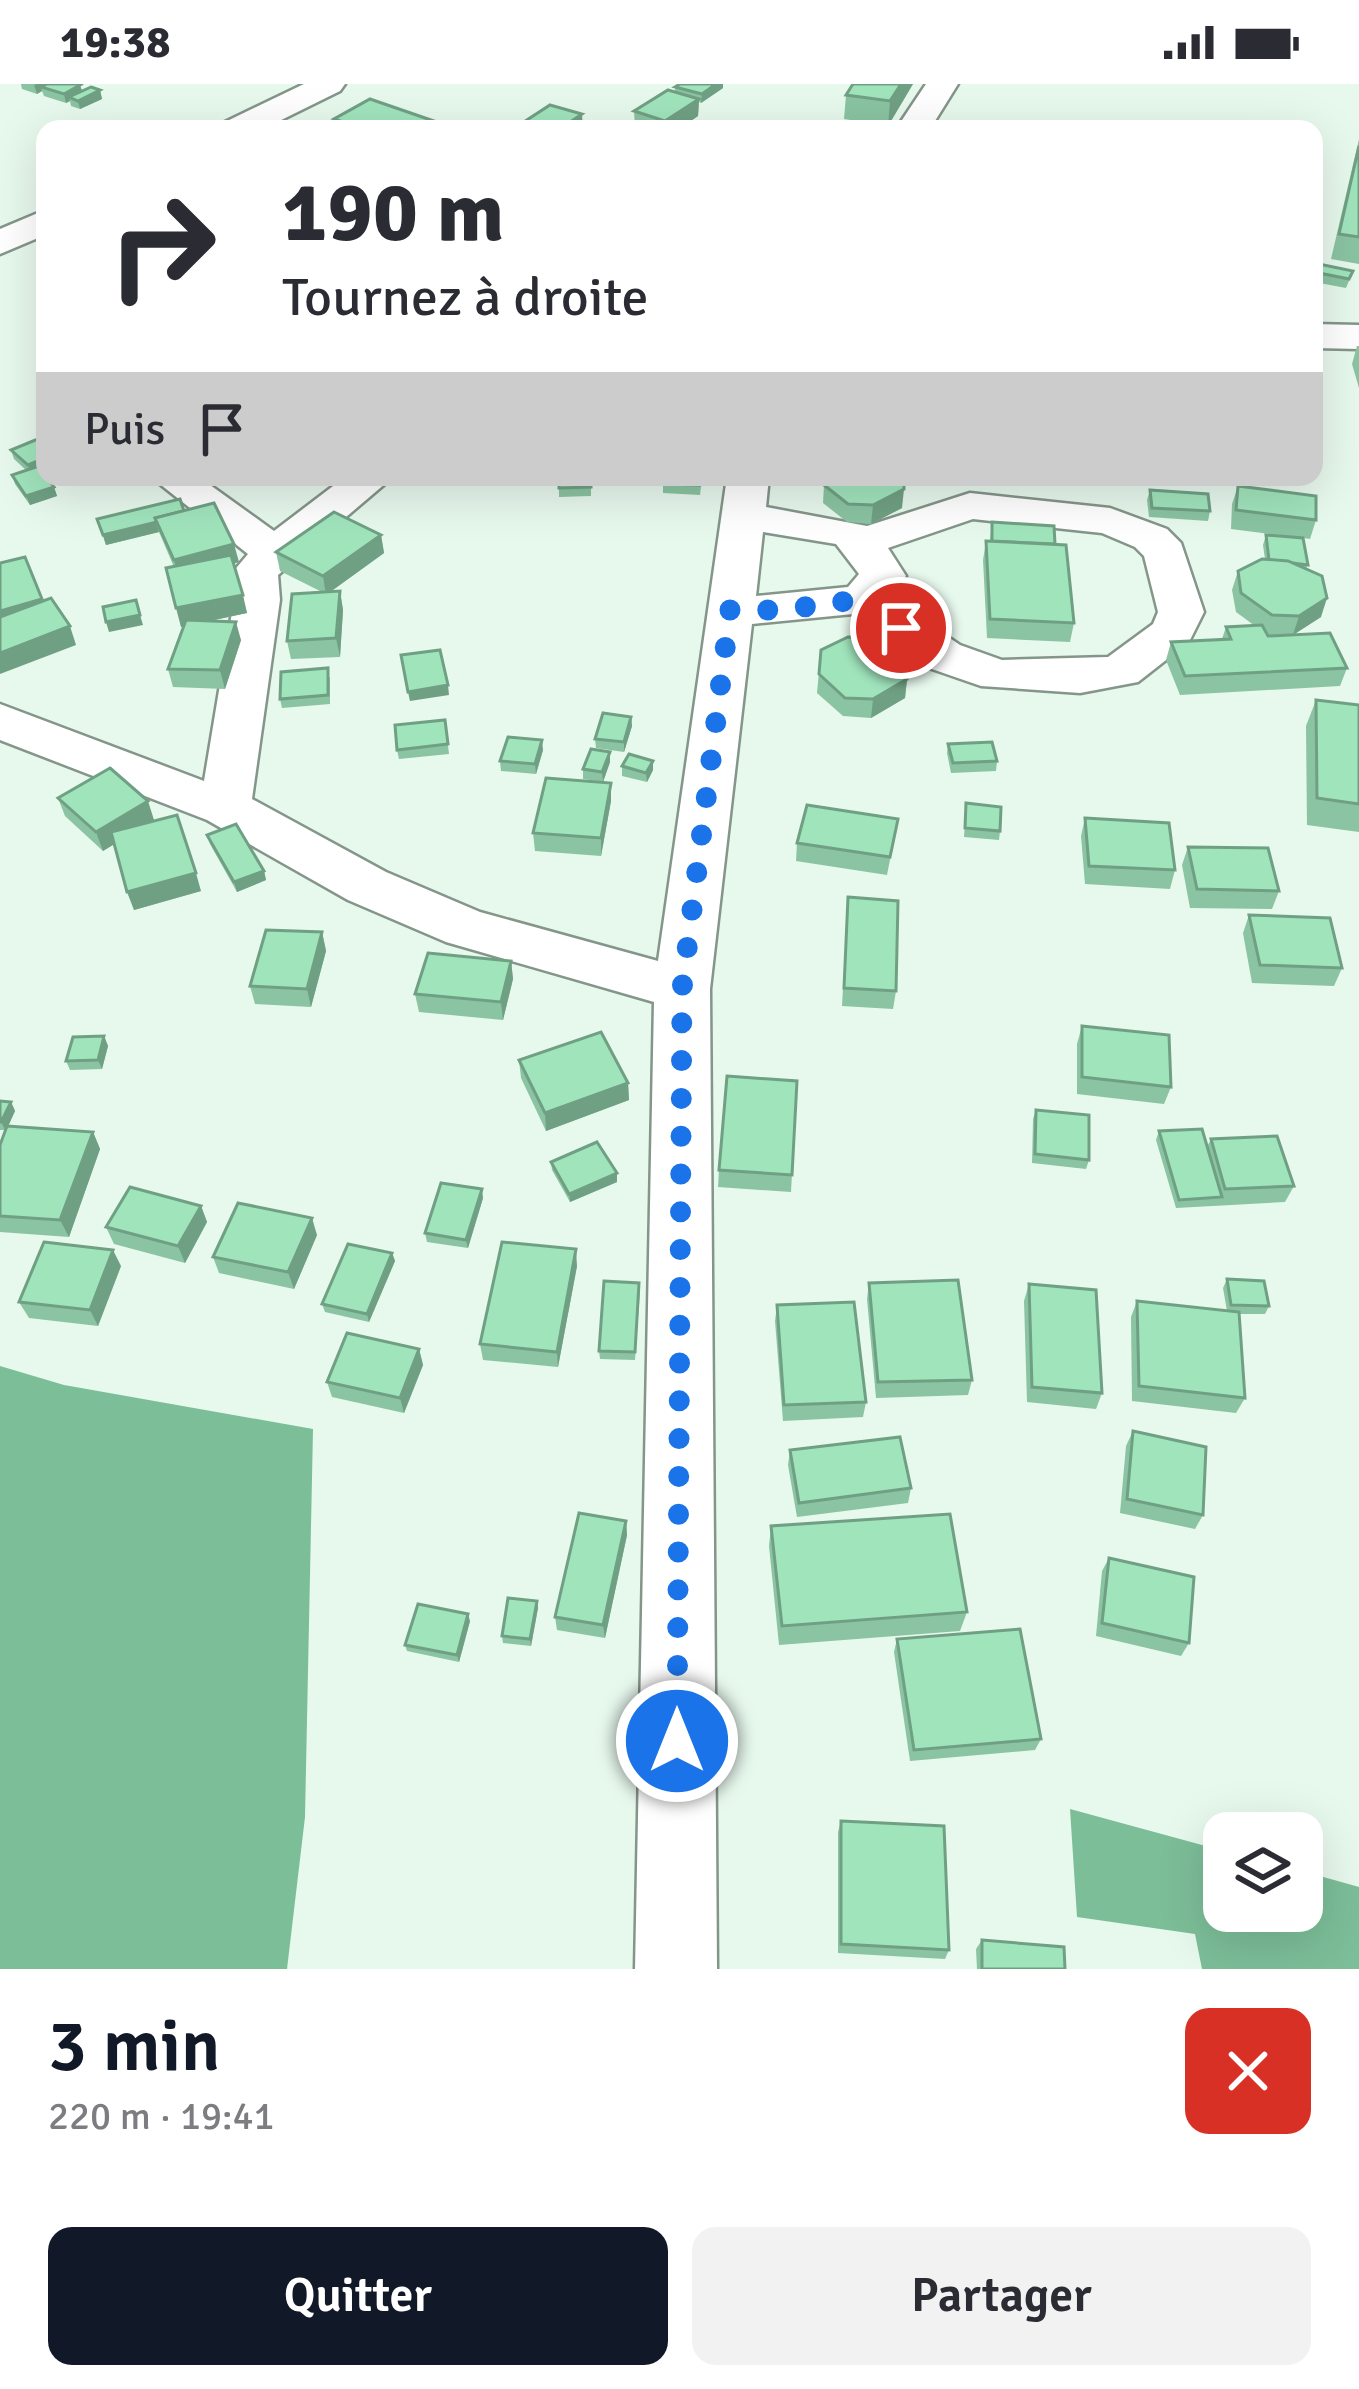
<!DOCTYPE html>
<html lang="fr">
<head>
<meta charset="utf-8">
<style>
  :root { --surface:#fff; --page:#f2f2f3; --text:#2b2b33; --muted:#7c7c81; --accent:#111827 }
  body { margin:0; font-family:Signika,sans-serif; background:var(--page); color:var(--text); height:100vh; display:flex; flex-direction:column; font-size:45px; white-space:nowrap }
  * { box-sizing:border-box; margin:0 }
  p { font-size:39px; color:var(--muted) }
  .icon { flex:none; width:66px; height:66px; fill:none; stroke:currentColor; stroke-width:2; stroke-linecap:round; stroke-linejoin:round }
  .map { position:relative; height:1885px; overflow:hidden }
  .side { display:flex; flex-direction:column; background:var(--surface); flex:1 }
  .side>* { flex:none }
  .hud { position:absolute; left:36px; top:36px; width:1287px; height:366px; border-radius:24px; box-shadow:0 12px 48px #0002; background:#fff; color:var(--text); overflow:hidden }
  .buttons { position:absolute; left:1203px; top:1728px; display:grid; gap:24px }
  .buttons a { display:grid; place-items:center; width:120px; height:120px; border-radius:24px; background:var(--surface); box-shadow:0 12px 48px #0002; font-size:60px }
  .pin { position:absolute; display:grid; place-items:center; width:102px; height:102px; color:#fff; margin:-51px; border:6px solid #fff; border-radius:50%; box-shadow:0 3px 12px #0007 }
  .me { position:absolute; width:132px; margin:-66px; rotate:0deg; stroke-linejoin:round; filter:drop-shadow(0 0 9px #0008) }
  .turn { display:flex; align-items:center; gap:42px; height:252px; padding:0 48px; font-size:54px }
  .turn .icon { width:156px; height:156px; stroke-width:2.5 }
  .turn b { display:block; font-size:84px; line-height:102px }
  .then { display:flex; align-items:center; height:114px; padding:0 48px; background:#0003; gap:24px; font-size:45px }
  .round { display:grid; place-items:center; flex:none; width:126px; height:126px; border-radius:24px; background:var(--page) }
  .headline { display:flex; align-items:center; justify-content:space-between; height:204px; padding:0 48px }
  h1 { font-size:72px; font-weight:600; line-height:90px; color:var(--accent) }
  .action { display:flex; gap:24px; margin-top:auto; padding:24px 48px }
  .action a { flex:1; height:138px; border-radius:24px; background:var(--accent); color:#fff; font-size:48px; font-weight:600; line-height:138px; text-align:center }
  .action a+a { background:var(--page); color:var(--text) }
  .status { display:flex; justify-content:space-between; align-items:center; height:84px; padding:0 60px; background:var(--surface); direction:ltr }
  .status svg { height:33px; fill:currentColor }
  .map>svg:first-child { display:block }
  .forest { fill:#7cbe98 }
  .lines { fill:none; stroke-linecap:round; stroke-linejoin:round }
  .minor-casing { stroke:#84958a; stroke-width:5 }
  .minor { fill:#fff; fill-rule:evenodd }
  .wall { fill:#8ac4a2 }
  .shaded-wall { fill:#70a084 }
  .building { fill:#a0e4bc; stroke:#70a084; stroke-width:3 }
  .route { stroke:#1a73e8; stroke-width:21; stroke-dasharray:0 37.8 }
</style>
</head>
<body>
<div class="status"><b>19:38</b><svg viewBox="0 0 49 12"><path d="M0 12V9h3v3zM5 12V6h3v6zM10 12V3h3v9zM15 12V0h3v12zM26 1h20v11H26zM47 4h2v5h-2z"/></svg></div>
<div class="map">
<svg width="1359" height="1885" viewBox="0 0 1359 1885">
  <rect width="100%" height="100%" fill="#e7f8ed"/>
  <g class="forest">
    <path d="M0,1282L64,1301L313,1345L305,1733L287,1885H0Z"/>
    <path d="M1070,1725L1224,1767V1827H1302V1787L1359,1803V1885H1202L1195,1850L1077,1833Z"/>
  </g>
  <g class="lines">
    <g class="minor-casing">
      <g id="minor">
        <path d="M304,0H345L340,7L263,45H220L225,38Z"/>
        <path d="M926,0H958L930,45H896Z"/>
        <path d="M45,126V151L0,170V145Z"/>
        <path d="M1314,240L1359,241V265L1314,264Z"/>
        <path d="M151,393H199L274,447L345,393H393L278,491L280,516L252,715L386,788L480,828L658,877L727,393H769L766,423L867,442L970,409L1110,424L1167,445L1181,459L1204,528L1189,558L1138,598L1080,609L981,602L926,583L853,530L752,540L710,905L717,1885H635L654,918L446,858L348,816L207,736L0,656V620L204,697L234,516L232,489L248,470ZM973,435L1102,449L1135,463L1144,472L1158,528L1153,540L1108,573L1002,576L960,561L889,513L906,492L888,464ZM763,448L836,460L859,490L848,503L756,512Z"/>
      </g>
    </g>
    <use href="#minor" class="minor"/>
  </g>
  <g class="wall">
    <path d="M21,0H76L80,1L82,7L100,6L102,15L80,25L71,22L70,17L66,19L44,12L42,7L37,10L22,5Z"/>
    <path d="M853,0H913L888,42L844,35L846,11Z"/>
    <path d="M675,3L723,4L701,19L699,18L698,32L679,45L635,44L634,27L675,8Z"/>
    <path d="M334,35L457,45H336Z"/>
    <path d="M1359,55V180L1331,175Z"/>
    <path d="M1314,179L1353,187L1346,204L1314,198Z"/>
    <path d="M1357,262H1359V304L1352,280Z"/>
    <path d="M11,366L42,386L54,403L57,412L30,421L15,400L12,391L26,386L14,375Z"/>
    <path d="M559,393H591V412L559,413Z"/>
    <path d="M702,393L700,411L663,409V400Z"/>
    <path d="M824,401L902,424L871,440L847,438L823,419Z"/>
    <path d="M1238,402L1316,436L1310,455L1303,454L1308,481L1306,485L1321,533L1293,551L1347,584L1340,602L1180,611L1166,576L1171,558L1222,555L1226,543L1255,542L1236,528L1232,506L1238,487L1265,475L1263,461L1266,451L1302,454L1231,445L1232,420Z"/>
    <path d="M1150,406L1210,427L1208,437L1149,433L1147,416Z"/>
    <path d="M184,427L239,478L233,480L247,529L210,537L241,556L225,605L173,603L168,585L183,542L181,543L174,483L159,448L106,461L97,435Z"/>
    <path d="M992,438L1055,460L1074,539L1070,558L987,554L983,476L986,457H990Z"/>
    <path d="M381,451L384,469L330,508L340,507L343,526L340,573L291,575L287,557L322,508L280,487L276,468Z"/>
    <path d="M821,566L907,595L905,614L871,634L843,632L817,609Z"/>
    <path d="M330,593V620L282,624L280,615Z"/>
    <path d="M1316,616L1359,621V748L1307,741L1306,642Z"/>
    <path d="M631,633L632,642L624,668L596,664L595,655Z"/>
    <path d="M445,636L449,670L399,675L397,666Z"/>
    <path d="M948,660L997,677L996,687L951,689L947,669Z"/>
    <path d="M543,666L536,690L501,687L500,677Z"/>
    <path d="M610,678L603,698L583,695V685Z"/>
    <path d="M622,682L653,686L647,698L622,692Z"/>
    <path d="M611,699V717L601,772L535,767L533,749Z"/>
    <path d="M58,714L154,736L150,738L201,807L134,826L114,760L103,767L65,732Z"/>
    <path d="M966,719L1000,747L999,756L964,753Z"/>
    <path d="M1085,734L1175,786L1170,805L1085,800L1081,752Z"/>
    <path d="M898,735L887,791L796,777L797,759Z"/>
    <path d="M207,751L264,787L266,796L237,808L210,760Z"/>
    <path d="M1188,763L1279,807L1272,825L1190,824L1182,781Z"/>
    <path d="M848,813L896,907L893,925L842,922Z"/>
    <path d="M1249,831L1342,884L1334,902L1252,899L1243,849Z"/>
    <path d="M322,848L326,867L311,923L255,920L250,902Z"/>
    <path d="M511,877L513,895L503,936L419,928L415,910Z"/>
    <path d="M1082,942L1171,1003L1164,1020L1077,1010V960Z"/>
    <path d="M104,952L108,962L102,985L70,986L66,977Z"/>
    <path d="M519,976L628,999L629,1016L546,1047L521,994Z"/>
    <path d="M797,997L791,1108L718,1103L719,1086Z"/>
    <path d="M0,1017L11,1018L15,1027L8,1042L93,1048L100,1065L69,1153L0,1148V1061L6,1046H0Z"/>
    <path d="M1036,1026L1089,1076L1086,1085L1032,1079L1033,1035Z"/>
    <path d="M1159,1047L1207,1063L1211,1055L1294,1102L1285,1118L1176,1124L1156,1056Z"/>
    <path d="M551,1078L617,1089V1098L570,1118L552,1086Z"/>
    <path d="M483,1114L468,1164L427,1158L425,1149Z"/>
    <path d="M201,1122L207,1138L185,1179L114,1160L106,1143Z"/>
    <path d="M317,1151L294,1205L219,1189L213,1173Z"/>
    <path d="M392,1169L395,1177L369,1238L325,1228L322,1220Z"/>
    <path d="M121,1182L98,1242L29,1234L19,1218Z"/>
    <path d="M577,1182L558,1283L483,1276L480,1260Z"/>
    <path d="M1227,1195L1269,1222L1265,1230H1239L1245,1314L1236,1329L1132,1317L1131,1233L1137,1217L1227,1227L1223,1204Z"/>
    <path d="M869,1199L972,1296L968,1311L876,1314L867,1215Z"/>
    <path d="M1029,1200L1102,1309L1096,1325L1027,1318L1024,1217Z"/>
    <path d="M640,1207L635,1276L600,1275L599,1267Z"/>
    <path d="M777,1221L866,1318L863,1333L783,1337L775,1237Z"/>
    <path d="M419,1265L423,1281L404,1329L332,1313L327,1298Z"/>
    <path d="M1133,1347L1203,1431L1195,1445L1120,1429L1126,1362Z"/>
    <path d="M790,1366L911,1404L908,1419L797,1433L788,1381Z"/>
    <path d="M626,1437L627,1451L605,1554L557,1546L555,1533Z"/>
    <path d="M771,1442L967,1528L960,1547L779,1561L769,1462Z"/>
    <path d="M1109,1474L1189,1559L1181,1572L1096,1552L1102,1487Z"/>
    <path d="M537,1517L538,1524L531,1562L503,1559L502,1552Z"/>
    <path d="M470,1537L459,1578L407,1567L405,1561Z"/>
    <path d="M897,1555L1041,1655L1035,1666L910,1677L894,1568Z"/>
    <path d="M841,1737L949,1866L945,1875L838,1869V1748Z"/>
    <path d="M982,1856L1065,1885H977L976,1865Z"/>
  </g>
  <g class="shaded-wall">
    <path d="M37,0H57L41,3L42,7L37,10L34,1Z"/>
    <path d="M716,0H723V4L701,19L702,10Z"/>
    <path d="M901,0H913L888,42L890,17Z"/>
    <path d="M80,1L83,10L69,13L70,17L66,19L64,10Z"/>
    <path d="M100,6L102,15L80,25L78,17Z"/>
    <path d="M699,15L698,32L679,45H665V37Z"/>
    <path d="M582,30L583,45H560Z"/>
    <path d="M45,374V385L31,390L28,381Z"/>
    <path d="M54,403L57,412L30,421L26,412Z"/>
    <path d="M904,405L902,424L871,440L873,421Z"/>
    <path d="M156,438L159,448L106,461L103,451Z"/>
    <path d="M381,451L384,469L326,511L323,492Z"/>
    <path d="M234,460L239,478L179,494L174,476Z"/>
    <path d="M340,507L343,526L340,573L336,554Z"/>
    <path d="M243,511L247,529L181,543L176,524Z"/>
    <path d="M1327,514L1321,533L1293,551L1299,532Z"/>
    <path d="M42,515L49,534L0,547V527Z"/>
    <path d="M140,531L143,541L109,548L106,538Z"/>
    <path d="M236,538L241,556L225,605L220,586Z"/>
    <path d="M70,542L76,561L0,590V569Z"/>
    <path d="M907,595L905,614L871,634L873,615Z"/>
    <path d="M448,601L449,611L410,617L408,608Z"/>
    <path d="M631,633L632,642L624,668V658Z"/>
    <path d="M542,656L543,666L536,690L535,680Z"/>
    <path d="M610,668V678L603,698L602,688Z"/>
    <path d="M653,677V686L647,698L646,689Z"/>
    <path d="M611,699V717L601,772V754Z"/>
    <path d="M148,717L154,736L103,767L96,748Z"/>
    <path d="M264,787L266,796L237,808L234,798Z"/>
    <path d="M196,789L201,807L134,826L127,808Z"/>
    <path d="M322,848L326,867L311,923L307,905Z"/>
    <path d="M511,877L513,895L503,936L501,918Z"/>
    <path d="M104,952L108,962L102,985L98,976Z"/>
    <path d="M628,999L629,1016L546,1047L545,1029Z"/>
    <path d="M11,1018L15,1027L6,1047L1,1038Z"/>
    <path d="M93,1048L100,1065L69,1153L60,1136Z"/>
    <path d="M617,1089V1098L570,1118L569,1110Z"/>
    <path d="M482,1105L483,1114L468,1164L466,1156Z"/>
    <path d="M201,1122L207,1138L185,1179L178,1162Z"/>
    <path d="M312,1134L317,1151L294,1205L288,1188Z"/>
    <path d="M576,1165L577,1182L558,1283L557,1268Z"/>
    <path d="M113,1166L121,1182L98,1242L90,1226Z"/>
    <path d="M392,1169L395,1177L369,1238L367,1230Z"/>
    <path d="M419,1265L423,1281L404,1329L400,1314Z"/>
    <path d="M626,1437L627,1451L605,1554L603,1541Z"/>
    <path d="M537,1517L538,1524L531,1562L530,1555Z"/>
    <path d="M468,1530L470,1537L459,1578L457,1571Z"/>
  </g>
  <g class="building">
    <path d="M47,0H76L80,1L64,10L41,3Z"/>
    <path d="M680,0H716L702,10L675,3Z"/>
    <path d="M853,0H901L890,17L846,11Z"/>
    <path d="M91,3L100,6L78,17L69,13Z"/>
    <path d="M668,6L699,15L665,37L634,27Z"/>
    <path d="M370,15L457,45H364L334,35Z"/>
    <path d="M550,21L582,30L560,45H513Z"/>
    <path d="M862,38L876,40L873,45H857Z"/>
    <path d="M1359,62V153L1339,150Z"/>
    <path d="M1314,179L1353,187L1349,195L1314,188Z"/>
    <path d="M45,352V374L28,381L11,366Z"/>
    <path d="M39,382L54,403L26,412L12,391Z"/>
    <path d="M559,393H591V403L559,404Z"/>
    <path d="M664,393H701L700,401L663,400Z"/>
    <path d="M825,393H904V405L873,421L848,420L824,401Z"/>
    <path d="M1238,402L1316,412V436L1236,426Z"/>
    <path d="M1150,406L1208,410L1210,427L1152,424Z"/>
    <path d="M180,415L184,427L155,434L157,438L103,451L97,435Z"/>
    <path d="M214,419L234,460L174,476L155,434Z"/>
    <path d="M334,428L381,451L323,492L276,468Z"/>
    <path d="M992,438L1054,442L1055,460L992,457Z"/>
    <path d="M1266,451L1303,454L1308,481L1269,476Z"/>
    <path d="M986,457L1066,461L1074,539L990,535Z"/>
    <path d="M231,471L243,511L176,524L166,484Z"/>
    <path d="M25,473L42,515L0,527V479Z"/>
    <path d="M1262,475L1288,477L1322,492L1327,514L1299,532L1272,531L1241,509L1238,487Z"/>
    <path d="M340,507L336,554L287,557L292,510Z"/>
    <path d="M51,514L70,542L0,569V533Z"/>
    <path d="M136,516L140,531L106,538L103,523Z"/>
    <path d="M186,536L236,538L220,586L168,585Z"/>
    <path d="M1262,541L1268,552L1330,549L1347,584L1185,592L1171,558L1231,555L1226,543Z"/>
    <path d="M848,553L875,554L908,571L907,595L873,615L845,614L819,590L821,566Z"/>
    <path d="M440,566L448,601L408,608L401,571Z"/>
    <path d="M328,584V611L280,615L281,588Z"/>
    <path d="M1316,616L1359,621V720L1317,714Z"/>
    <path d="M603,629L631,633L624,658L595,655Z"/>
    <path d="M445,636L448,660L397,666L395,641Z"/>
    <path d="M508,653L542,656L535,680L500,677Z"/>
    <path d="M992,658L997,677L953,679L948,660Z"/>
    <path d="M591,665L610,668L602,688L583,685Z"/>
    <path d="M629,670L653,677L646,689L622,682Z"/>
    <path d="M110,684L148,717L96,748L58,714Z"/>
    <path d="M546,694L611,699L601,754L533,749Z"/>
    <path d="M966,719L1001,723L1000,747L965,744Z"/>
    <path d="M807,721L898,735L890,773L797,759Z"/>
    <path d="M177,731L196,789L127,808L111,748Z"/>
    <path d="M1085,734L1169,739L1175,786L1089,782Z"/>
    <path d="M236,740L264,787L234,798L207,751Z"/>
    <path d="M1188,763L1268,764L1279,807L1197,805Z"/>
    <path d="M848,813L898,817L896,907L844,904Z"/>
    <path d="M1249,831L1330,834L1342,884L1260,881Z"/>
    <path d="M266,846L322,848L307,905L250,902Z"/>
    <path d="M428,869L511,877L501,918L415,910Z"/>
    <path d="M1082,942L1169,951L1171,1003L1082,993Z"/>
    <path d="M601,948L628,999L545,1029L519,976Z"/>
    <path d="M104,952L98,976L66,977L73,953Z"/>
    <path d="M727,992L797,997L792,1091L719,1086Z"/>
    <path d="M0,1017L11,1018L1,1038H0Z"/>
    <path d="M1036,1026L1089,1031V1076L1035,1070Z"/>
    <path d="M7,1042L93,1048L60,1136L0,1132V1061Z"/>
    <path d="M1202,1045L1222,1113L1179,1116L1159,1047Z"/>
    <path d="M1277,1052L1294,1102L1225,1105L1211,1055Z"/>
    <path d="M597,1058L617,1089L569,1110L551,1078Z"/>
    <path d="M441,1099L482,1105L466,1156L425,1149Z"/>
    <path d="M130,1103L201,1122L178,1162L106,1143Z"/>
    <path d="M238,1119L312,1134L288,1188L213,1173Z"/>
    <path d="M44,1158L113,1166L90,1226L19,1218Z"/>
    <path d="M502,1158L576,1165L557,1268L480,1260Z"/>
    <path d="M348,1160L392,1169L367,1230L322,1220Z"/>
    <path d="M1227,1195L1264,1197L1269,1222L1231,1221Z"/>
    <path d="M958,1196L972,1296L878,1298L869,1199Z"/>
    <path d="M604,1197L639,1199L635,1268L599,1267Z"/>
    <path d="M1029,1200L1096,1206L1102,1309L1032,1303Z"/>
    <path d="M1137,1217L1239,1228L1245,1314L1139,1302Z"/>
    <path d="M854,1218L866,1318L784,1321L777,1221Z"/>
    <path d="M347,1249L419,1265L400,1314L327,1298Z"/>
    <path d="M1133,1347L1206,1363L1203,1431L1127,1415Z"/>
    <path d="M900,1353L911,1404L799,1419L790,1366Z"/>
    <path d="M579,1429L626,1437L603,1541L555,1533Z"/>
    <path d="M950,1430L967,1528L782,1542L771,1442Z"/>
    <path d="M1109,1474L1194,1493L1189,1559L1102,1539Z"/>
    <path d="M508,1514L537,1517L530,1555L502,1552Z"/>
    <path d="M418,1520L468,1530L457,1571L405,1561Z"/>
    <path d="M1020,1545L1041,1655L914,1666L897,1555Z"/>
    <path d="M841,1737L944,1742L949,1866L841,1860Z"/>
    <path d="M982,1856L1064,1863L1065,1885H982Z"/>
  </g>
  <g class="lines">
    <path class="route" d="M677,1657L682,905L730,526H782L862,515L901,544"/>
  </g>
</svg>
<div class="buttons">
<a><svg class="icon" aria-label="layers" viewBox="0 0 24 24"><path d="M12 4l9 5-9 5-9-5zM3 14l9 5 9-5"/></svg></a>
</div>
<div class="pin" style="left:901px;top:544px;background:#d93025"><svg class="icon" aria-label="arrive" viewBox="0 0 24 24"><path d="M6 21V4h12l-3 4 3 4H6"/></svg></div>
<svg class="me" style="left:677px;top:1657px" viewBox="-20 -20 40 40"><circle r="17" fill="#1a73e8" stroke="#fff" stroke-width="3"/><path d="M0-11L8 9 0 5-8 9z" fill="#fff"/></svg>
<div class="hud">
<div class="turn"><svg class="icon" aria-label="right" viewBox="0 0 24 24"><path d="M7 20v-9h11M14 6l5 5-5 5"/></svg><div><b>190 m</b>Tournez à droite</div></div>
<div class="then">Puis<svg class="icon" aria-label="arrive" viewBox="0 0 24 24"><path d="M6 21V4h12l-3 4 3 4H6"/></svg></div>
</div>
</div>
<section class="side">
<div class="headline"><div><h1>3 min</h1><p>220 m · 19:41</p></div><a class="round" style="background:#d93025;color:#fff"><svg class="icon" aria-label="close" viewBox="0 0 24 24"><path d="M6 6l12 12M18 6L6 18"/></svg></a></div>
<div class="action"><a>Quitter</a><a>Partager</a></div>
</section>
</body>
</html>
